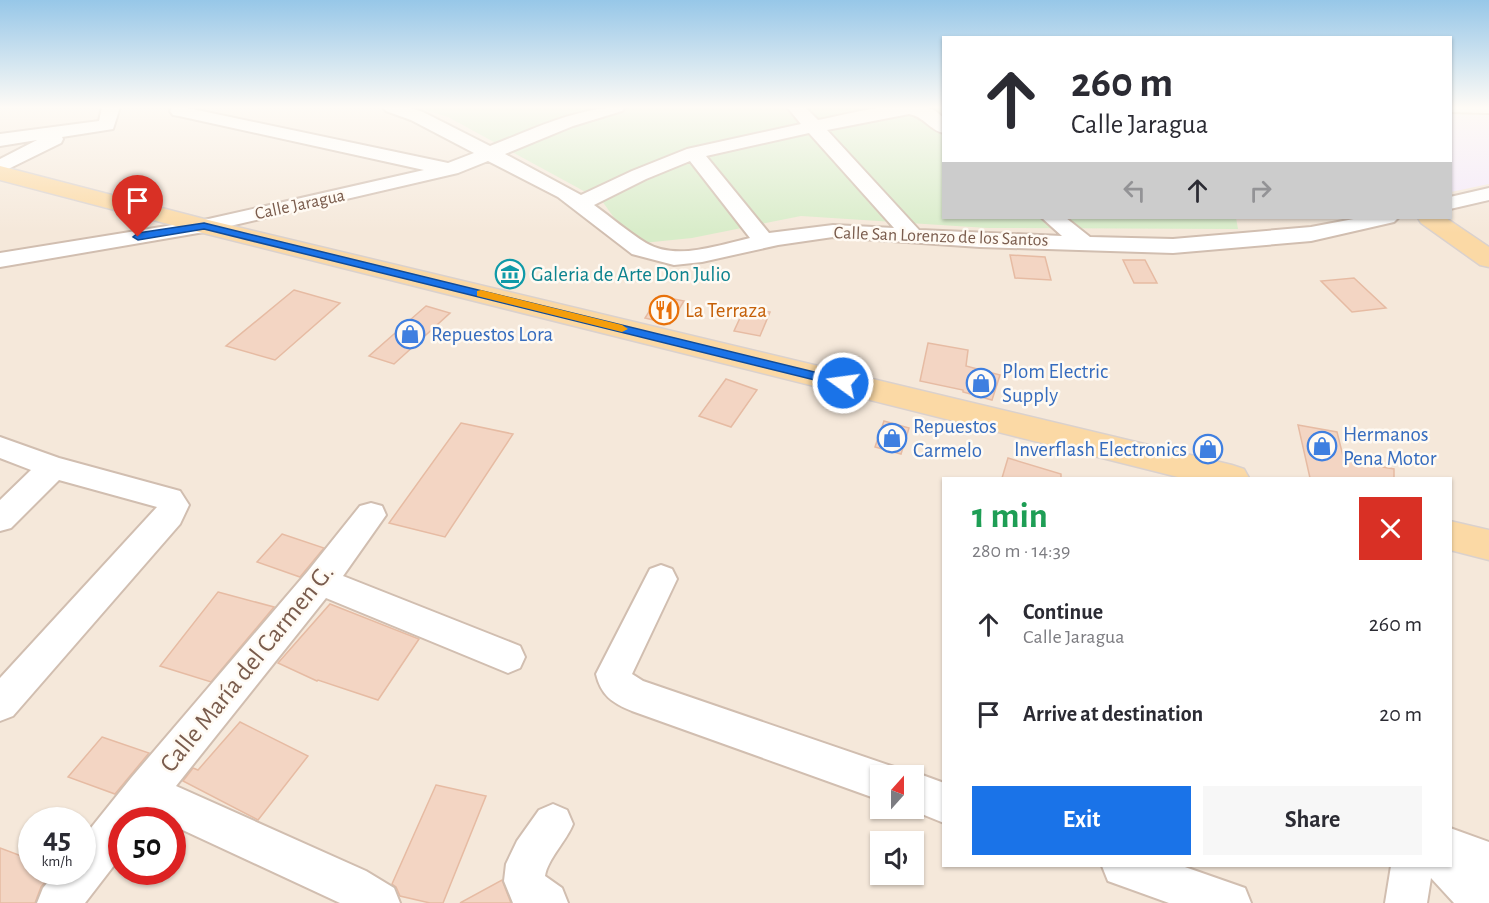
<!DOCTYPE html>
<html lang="en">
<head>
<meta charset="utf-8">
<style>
  :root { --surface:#fff; --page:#f7f7f7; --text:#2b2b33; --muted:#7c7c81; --accent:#1a73e8 }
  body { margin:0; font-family:"Alegreya Sans",sans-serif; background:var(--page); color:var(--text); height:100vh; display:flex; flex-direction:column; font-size:22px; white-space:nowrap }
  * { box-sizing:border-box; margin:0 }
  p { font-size:20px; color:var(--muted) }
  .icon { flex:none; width:33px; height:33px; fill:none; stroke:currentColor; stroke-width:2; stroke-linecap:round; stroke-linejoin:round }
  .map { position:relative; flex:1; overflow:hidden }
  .side { position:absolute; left:942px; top:477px; width:510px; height:390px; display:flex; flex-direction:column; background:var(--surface); border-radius:0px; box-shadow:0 2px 4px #0004 }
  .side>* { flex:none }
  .banner { position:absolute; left:942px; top:36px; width:510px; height:183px; border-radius:0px; box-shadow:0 2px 4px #0004; background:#fff; color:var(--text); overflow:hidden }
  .needle { width:39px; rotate:21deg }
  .controls { position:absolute; left:870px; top:765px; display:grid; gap:12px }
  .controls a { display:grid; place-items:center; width:54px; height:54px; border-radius:0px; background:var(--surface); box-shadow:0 2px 4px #0004; font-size:30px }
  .speed { position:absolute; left:18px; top:807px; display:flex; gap:12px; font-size:30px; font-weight:700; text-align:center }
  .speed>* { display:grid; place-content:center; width:78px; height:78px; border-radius:50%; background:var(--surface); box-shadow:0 2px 4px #0004; line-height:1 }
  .speed small { font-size:15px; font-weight:400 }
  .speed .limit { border:9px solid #d22; background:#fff; color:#111 }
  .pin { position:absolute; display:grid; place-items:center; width:51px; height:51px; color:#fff; margin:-62px -26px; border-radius:50% 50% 50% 0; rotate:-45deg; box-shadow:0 0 6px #0007 }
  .pin .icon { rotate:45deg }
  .me { position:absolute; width:66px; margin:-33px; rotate:284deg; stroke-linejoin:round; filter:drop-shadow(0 0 4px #0008) }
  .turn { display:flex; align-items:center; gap:21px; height:126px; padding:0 30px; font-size:27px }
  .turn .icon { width:78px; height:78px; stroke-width:2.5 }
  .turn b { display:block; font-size:42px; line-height:51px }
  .lanes { display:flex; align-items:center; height:57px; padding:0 30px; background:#0003; justify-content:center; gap:30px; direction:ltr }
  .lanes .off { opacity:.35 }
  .round { display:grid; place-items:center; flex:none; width:63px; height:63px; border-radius:0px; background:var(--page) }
  .headline { display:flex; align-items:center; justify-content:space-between; height:102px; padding:0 30px }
  h1 { font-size:36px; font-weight:700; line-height:45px; color:#1e9e55 }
  .button { display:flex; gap:12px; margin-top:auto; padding:12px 30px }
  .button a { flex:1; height:69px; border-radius:0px; background:var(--accent); color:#fff; font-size:24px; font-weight:700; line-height:69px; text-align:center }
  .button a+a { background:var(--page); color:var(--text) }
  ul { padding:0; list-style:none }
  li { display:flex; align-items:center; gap:18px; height:90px; padding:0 30px }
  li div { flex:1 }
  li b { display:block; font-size:22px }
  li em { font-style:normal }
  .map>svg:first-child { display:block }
  .residential { fill:#f5e8da; fill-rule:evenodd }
  .education { fill:#f3e8fa }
  .green { fill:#d8ecc9 }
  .building { fill:#f3d5c3; stroke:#e6bba3; stroke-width:1.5 }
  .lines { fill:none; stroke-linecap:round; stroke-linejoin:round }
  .minor-casing { stroke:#d1beb0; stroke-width:4 }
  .major-casing { stroke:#dad1cd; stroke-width:3 }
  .minor { fill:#fff; fill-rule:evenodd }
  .major { fill:#fbd9a5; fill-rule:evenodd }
  .route { fill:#1a73e8; stroke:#114b97; stroke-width:1.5 }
  .slow { fill:#f59e0b }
  .labels { text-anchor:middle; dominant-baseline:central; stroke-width:5; stroke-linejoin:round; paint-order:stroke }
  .far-street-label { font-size:18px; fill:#7a5c4d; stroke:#fffaf3 }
  .culture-label { font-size:21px; fill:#0d838f; stroke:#fffaf3; text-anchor:start }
  .food-label { font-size:21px; fill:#c56008; stroke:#fffaf3; text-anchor:start }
  .shop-label { font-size:21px; fill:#366cbe; stroke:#fffaf3; text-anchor:start }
  .near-street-label { font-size:26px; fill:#7a5c4d; stroke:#fffaf3 }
</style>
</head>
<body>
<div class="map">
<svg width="1489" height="903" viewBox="0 0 1489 903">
  <rect width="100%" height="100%" fill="#fdf6ec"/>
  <path class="residential" d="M0,107H943L944,218H1450L1451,107H1489V903H0ZM944,478H1450V866H944ZM880,776H914V808H880ZM32,820H82V872H32ZM122,820H172V872H122ZM880,842H914V874H880Z"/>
  <path class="education" d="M1451,107H1489V184L1451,192Z"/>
  <path class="green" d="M417,107H943L944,218H1236L1238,229L987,228L801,216L692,238L633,244L602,201L448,117Z"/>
  <g class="building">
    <path d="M1010,255L1045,257L1051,280L1015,278Z"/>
    <path d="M1123,260H1145L1157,283H1134Z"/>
    <path d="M1354,278L1386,308L1352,312L1321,281Z"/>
    <path d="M294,290L340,303L275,360L226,346Z"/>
    <path d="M659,296L684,301L670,324L645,318Z"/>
    <path d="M426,306L450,313L394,364L369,356Z"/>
    <path d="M745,307L770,312L760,336L734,331Z"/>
    <path d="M928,343L968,350L966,366L1000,375L992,400L963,392V390L920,381Z"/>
    <path d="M726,379L757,390L731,427L699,416Z"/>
    <path d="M884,421L909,428L901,454L875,447Z"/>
    <path d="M461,423L513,434L445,537L389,523Z"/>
    <path d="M1298,425L1337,432L1344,460L1394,469V478H1310Z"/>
    <path d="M1008,458L1061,474V478H1002Z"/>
    <path d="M282,534L324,548L300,577L257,562Z"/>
    <path d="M218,592L274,607L211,682L160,666Z"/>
    <path d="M330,604L419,639L378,700L318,680L317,681L278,663Z"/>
    <path d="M240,722L308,756L258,820L183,781L193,768L198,770Z"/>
    <path d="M102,737L149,753L115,794L68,777Z"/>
    <path d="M436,785L486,796L443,903H430L400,896L396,887L392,884Z"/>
    <path d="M0,848L32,860V872H54L41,887L35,903H0Z"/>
    <path d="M502,880L511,903H460Z"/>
  </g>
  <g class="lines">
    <g class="minor-casing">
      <g id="minor">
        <path d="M102,107H120L113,129L62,137L63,139L61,143L0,173V159L37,140L0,146V134L99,121Z"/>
        <path d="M173,107H183L448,163L474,153L411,120L386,111L383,107H408L423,112L490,146C534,129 577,107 625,107L622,111L573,126L505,154L581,195L632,171L687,149L801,124L787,107H805L818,120C845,115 903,99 929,108C934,109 939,114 944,118V133C929,130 925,117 909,114L827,130L919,230L1062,236L1042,218H1066L1090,237L1173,239L1311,227L1359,218H1398L1394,222L1311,241L1173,253L980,247L833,237L778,245L702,262L674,265L632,254L558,197L488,161L458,173L204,232L0,267V253L204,220L424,170L179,116L173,115L170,111ZM809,133L894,228L833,225L769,233L706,156ZM690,161L750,238C719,245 676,261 646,243C628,232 611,217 594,205L646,179Z"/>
        <path d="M1450,107H1489V113L1450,112Z"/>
        <path d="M1489,188V200L1450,209V197Z"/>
        <path d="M0,437L59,458L180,491L189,505L180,524L13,716L0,721V678L157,507L59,480L11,528L0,531V500L31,470L0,458Z"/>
        <path d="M371,503L382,506L386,515L343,576L520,646L525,657L520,668L508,673L326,598L176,786L366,871L394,888L400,903H340L172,825V820H163L152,816L148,820H122V855L85,903H37L43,888L56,872H82V839L131,778L308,571L360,506Z"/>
        <path d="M661,565L672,569L677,579L632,674L643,681L894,767L897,776H880V800L632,711C612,703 601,695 596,674L650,569Z"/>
        <path d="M914,772L944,783V823L907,808H914V776H907Z"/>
        <path d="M553,804L567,810L573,824C567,840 547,860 545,876L562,888L568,903H513L504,881L506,864L517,841L539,810Z"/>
        <path d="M1450,828L1489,842V903H1454L1431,878L1427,903H1385L1391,866H1450Z"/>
        <path d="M1102,866H1182L1245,888L1251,903H1169L1108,881Z"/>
      </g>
    </g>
    <g class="major-casing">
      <g id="major">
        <path d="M0,166L208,220L1232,465L1244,469L1249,478H1182L195,231L0,180Z"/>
        <path d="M1418,218H1446L1489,247V267L1480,265L1421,223Z"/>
        <path d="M1450,521L1489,530V560L1450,550Z"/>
      </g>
    </g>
    <use href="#minor" class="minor"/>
    <use href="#major" class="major"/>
  </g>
  <linearGradient id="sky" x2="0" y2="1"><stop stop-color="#97c7e8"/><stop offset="0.46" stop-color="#fefbf6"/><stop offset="1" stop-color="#fefbf6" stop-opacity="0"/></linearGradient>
  <rect width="1489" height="233" fill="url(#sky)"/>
  <path class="route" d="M204,223L843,379L850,383L843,387L204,229L138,240L133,237L138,233Z"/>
  <path class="slow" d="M481,290L622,325L628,329L622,332L477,296V291Z"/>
  <defs>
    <g id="museum-ring" transform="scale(1.5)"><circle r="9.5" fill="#fffaf3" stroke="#0f9aa8" stroke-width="1.5"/><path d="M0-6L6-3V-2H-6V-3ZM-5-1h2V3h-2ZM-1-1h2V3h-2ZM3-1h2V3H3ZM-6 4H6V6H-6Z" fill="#0f9aa8"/></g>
    <g id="restaurant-ring" transform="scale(1.5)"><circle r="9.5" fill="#fffaf3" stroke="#e8710a" stroke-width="1.5"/><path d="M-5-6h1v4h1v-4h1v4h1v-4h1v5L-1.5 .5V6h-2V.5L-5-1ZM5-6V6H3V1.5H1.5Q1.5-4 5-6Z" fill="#e8710a"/></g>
    <g id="shop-ring" transform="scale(1.5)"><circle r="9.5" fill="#fffaf3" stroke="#3f7fe0" stroke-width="1.5"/><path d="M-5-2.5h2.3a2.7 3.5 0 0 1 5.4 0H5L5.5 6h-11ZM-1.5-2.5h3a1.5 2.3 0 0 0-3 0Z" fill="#3f7fe0"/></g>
  </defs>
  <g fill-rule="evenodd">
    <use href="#museum-ring" x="510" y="274"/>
    <use href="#restaurant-ring" x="664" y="310"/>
    <use href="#shop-ring" x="410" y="334"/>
    <use href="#shop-ring" x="981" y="383"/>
    <use href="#shop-ring" x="892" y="438"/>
    <use href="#shop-ring" x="1322" y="446"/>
    <use href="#shop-ring" x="1208" y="449"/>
  </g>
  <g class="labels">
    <g class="far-street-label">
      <text transform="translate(300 205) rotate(-12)">Calle Jaragua</text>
      <text transform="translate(941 237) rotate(2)">Calle San Lorenzo de los Santos</text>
    </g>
    <g class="culture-label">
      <text x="531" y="274">Galeria de Arte Don Julio</text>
    </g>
    <g class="food-label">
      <text x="685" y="310">La Terraza</text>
    </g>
    <g class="shop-label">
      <text x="431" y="334">Repuestos Lora</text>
      <text x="1002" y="371">Plom Electric<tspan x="1002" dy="24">Supply</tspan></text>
      <text x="913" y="426">Repuestos<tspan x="913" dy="24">Carmelo</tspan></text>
      <text x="1343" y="434">Hermanos<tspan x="1343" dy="24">Pena Motor</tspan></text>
      <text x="1187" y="449" text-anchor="end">Inverflash Electronics</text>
    </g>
    <g class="near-street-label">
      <text transform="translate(247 668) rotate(-51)">Calle María del Carmen G.</text>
    </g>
  </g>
</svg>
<div class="controls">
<a><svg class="needle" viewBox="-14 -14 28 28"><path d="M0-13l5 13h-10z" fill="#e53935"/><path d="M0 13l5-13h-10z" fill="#7c7c81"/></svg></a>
<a><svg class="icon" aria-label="sound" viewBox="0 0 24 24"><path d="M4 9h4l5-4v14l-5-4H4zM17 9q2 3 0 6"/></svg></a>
</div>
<div class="speed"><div>45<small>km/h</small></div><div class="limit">50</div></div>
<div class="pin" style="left:138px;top:237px;background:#d93025"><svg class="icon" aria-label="arrive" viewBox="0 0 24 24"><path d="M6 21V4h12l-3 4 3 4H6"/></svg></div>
<svg class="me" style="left:843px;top:383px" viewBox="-20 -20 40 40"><circle r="17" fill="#1a73e8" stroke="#fff" stroke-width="3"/><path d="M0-11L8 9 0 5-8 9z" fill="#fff"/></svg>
<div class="banner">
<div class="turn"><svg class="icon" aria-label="ahead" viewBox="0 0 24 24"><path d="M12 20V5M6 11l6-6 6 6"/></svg><div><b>260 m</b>Calle Jaragua</div></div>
<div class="lanes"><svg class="icon off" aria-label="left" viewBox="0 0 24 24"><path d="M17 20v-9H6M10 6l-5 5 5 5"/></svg><svg class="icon" aria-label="ahead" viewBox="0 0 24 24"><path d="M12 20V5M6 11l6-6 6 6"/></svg><svg class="icon off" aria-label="right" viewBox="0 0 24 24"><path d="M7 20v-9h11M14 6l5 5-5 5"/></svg></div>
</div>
<section class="side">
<div class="headline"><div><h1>1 min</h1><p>280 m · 14:39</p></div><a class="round" style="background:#d93025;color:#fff"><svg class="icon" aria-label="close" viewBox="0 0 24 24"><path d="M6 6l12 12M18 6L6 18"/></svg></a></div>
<ul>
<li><svg class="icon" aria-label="ahead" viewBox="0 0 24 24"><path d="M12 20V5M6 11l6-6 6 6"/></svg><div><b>Continue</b><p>Calle Jaragua</p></div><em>260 m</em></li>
<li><svg class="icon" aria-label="arrive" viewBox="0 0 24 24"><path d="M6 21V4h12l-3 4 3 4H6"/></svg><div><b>Arrive at destination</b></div><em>20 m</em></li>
</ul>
<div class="button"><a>Exit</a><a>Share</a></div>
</section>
</div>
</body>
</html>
